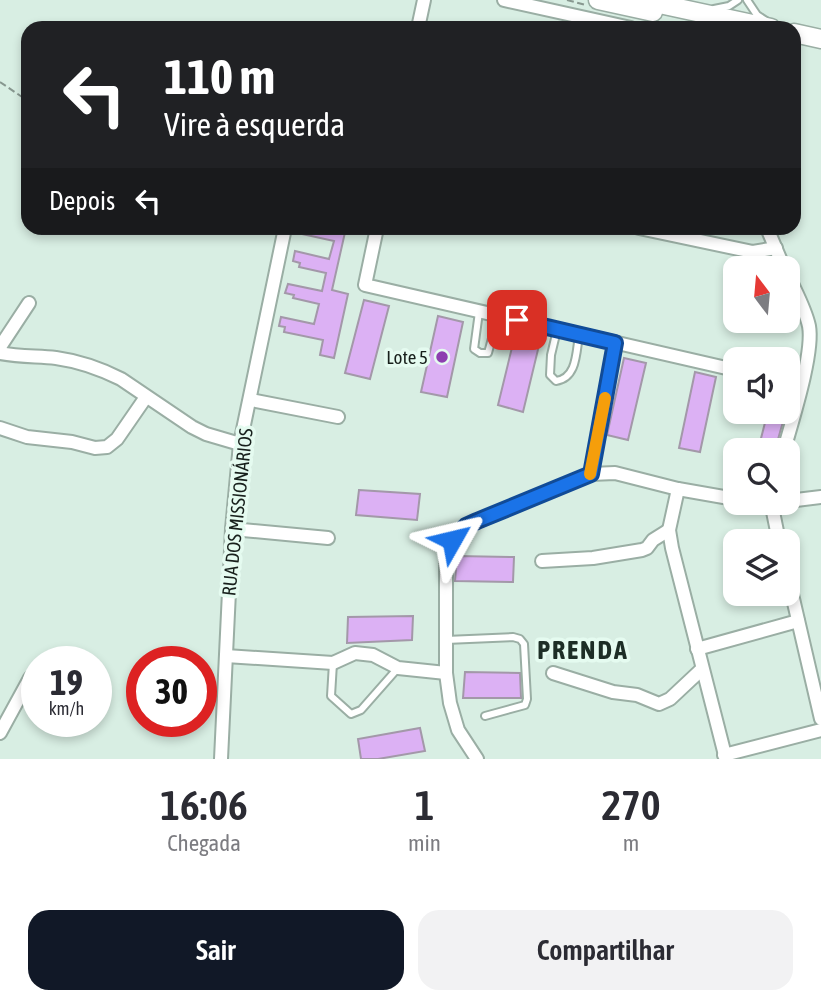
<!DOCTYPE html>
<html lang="pt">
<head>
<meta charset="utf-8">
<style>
  :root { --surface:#fff; --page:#f2f2f3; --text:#2b2b33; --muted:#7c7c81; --accent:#111827 }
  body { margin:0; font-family:"Asap Condensed",sans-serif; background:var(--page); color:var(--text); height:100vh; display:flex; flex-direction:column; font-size:26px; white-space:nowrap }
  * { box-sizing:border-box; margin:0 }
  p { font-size:23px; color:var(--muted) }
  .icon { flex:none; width:38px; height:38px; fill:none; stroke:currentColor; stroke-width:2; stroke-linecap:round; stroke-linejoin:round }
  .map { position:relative; height:759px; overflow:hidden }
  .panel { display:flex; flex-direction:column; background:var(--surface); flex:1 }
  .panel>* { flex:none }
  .guide { position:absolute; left:21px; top:21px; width:780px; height:214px; border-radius:21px; box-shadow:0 4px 10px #0003; background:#202124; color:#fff; overflow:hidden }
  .needle { width:46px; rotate:344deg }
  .controls { position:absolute; left:723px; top:256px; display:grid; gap:14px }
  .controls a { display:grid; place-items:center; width:77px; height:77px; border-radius:14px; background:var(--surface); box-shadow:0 4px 10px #0003; font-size:35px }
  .speed { position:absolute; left:21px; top:646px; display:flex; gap:14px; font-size:35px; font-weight:700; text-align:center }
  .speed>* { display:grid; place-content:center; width:91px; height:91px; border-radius:50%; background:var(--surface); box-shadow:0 4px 10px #0003; line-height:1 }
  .speed small { font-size:18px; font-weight:400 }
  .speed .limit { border:10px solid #d22; background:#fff; color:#111 }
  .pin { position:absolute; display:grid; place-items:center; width:60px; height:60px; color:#fff; margin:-30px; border-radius:14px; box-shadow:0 4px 10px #0006 }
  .me { position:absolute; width:77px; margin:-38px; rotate:53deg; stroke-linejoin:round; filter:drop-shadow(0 0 5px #0008) }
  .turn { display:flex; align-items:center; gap:24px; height:147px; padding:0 28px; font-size:32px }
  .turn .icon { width:91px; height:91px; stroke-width:2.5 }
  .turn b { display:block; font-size:49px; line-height:60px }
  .then { display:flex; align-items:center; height:66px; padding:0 28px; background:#0003; gap:14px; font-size:26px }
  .eta { display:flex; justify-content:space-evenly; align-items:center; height:119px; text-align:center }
  .eta b { font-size:42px; font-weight:600; line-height:49px }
  .primary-button { display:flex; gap:14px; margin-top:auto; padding:14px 28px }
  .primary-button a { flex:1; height:80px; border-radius:21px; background:var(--accent); color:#fff; font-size:28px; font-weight:600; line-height:80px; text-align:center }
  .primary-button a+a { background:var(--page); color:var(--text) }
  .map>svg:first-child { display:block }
  .building { fill:#dcb1f4; stroke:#a398a9; stroke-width:2 }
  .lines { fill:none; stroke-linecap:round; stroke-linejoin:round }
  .service-casing { stroke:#9aaea4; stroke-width:10 }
  .minor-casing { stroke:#9aaea4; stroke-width:16 }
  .primary-casing { stroke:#9aaea4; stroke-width:21 }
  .path { stroke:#87978f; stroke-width:2; stroke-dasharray:7 3.5; stroke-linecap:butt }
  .service { stroke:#fff; stroke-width:6 }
  .minor { stroke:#fff; stroke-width:12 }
  .primary { stroke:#fff; stroke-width:18 }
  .route-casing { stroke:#114b97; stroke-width:18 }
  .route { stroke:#1a73e8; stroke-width:12 }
  .slow { stroke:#f59e0b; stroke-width:12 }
  .poi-dot { fill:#8d3fb0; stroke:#e5fbf0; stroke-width:2.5 }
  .labels { text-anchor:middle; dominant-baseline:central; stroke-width:7; stroke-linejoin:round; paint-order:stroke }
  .poi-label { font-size:19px; fill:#18201c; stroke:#e5fbf0; text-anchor:end }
  .street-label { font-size:19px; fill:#18201c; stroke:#e5fbf0 }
  .district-label { font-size:26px; font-weight:bold; letter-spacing:2px; fill:#1d2e26; stroke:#e5fbf0 }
</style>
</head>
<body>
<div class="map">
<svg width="821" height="759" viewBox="0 0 821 759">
  <rect width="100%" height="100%" fill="#d8eee3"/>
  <g class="building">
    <path d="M304,228H346L332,290L348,294L334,358L320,355L323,340L284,332L285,327L279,326L281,317L314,324L319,304L293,298L294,295L285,293L288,284L322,291L326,273L299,267L300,263L293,261L295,251L329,259L334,241L302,234Z"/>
    <path d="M364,300L389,306L370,379L345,373Z"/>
    <path d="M438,316L463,322L447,397L421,392Z"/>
    <path d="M516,331L541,337L523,412L498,405Z"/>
    <path d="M624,358L646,363L628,440L607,435Z"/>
    <path d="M695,372L716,377L700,452L679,448Z"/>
    <path d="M768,411H786L775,450H758Z"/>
    <path d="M359,490L420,494L417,520L356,515Z"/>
    <path d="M457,556L514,557L513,582L455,581Z"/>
    <path d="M413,616L412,640L347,643L348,617Z"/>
    <path d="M465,672L520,673L521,698H463Z"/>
    <path d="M420,728L425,751L378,759H361L358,739Z"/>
  </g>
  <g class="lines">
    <g class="service-casing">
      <g id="service">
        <path d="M747,0L757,15L766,21"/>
        <path d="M714,9L729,6L738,0"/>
        <path d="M479,312L474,349L480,353H488L498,316"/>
        <path d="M557,330L551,355L550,375L556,381C577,378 576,353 579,335"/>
        <path d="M446,640L513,637L520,639L524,644L527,699L525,705L485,716"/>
        <path d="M333,663L331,696L351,714L361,710L398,668"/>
      </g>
    </g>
    <g class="minor-casing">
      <g id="minor">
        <path d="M504,0L631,28"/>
        <path d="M418,28L424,0"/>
        <path d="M377,228L365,285L735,370"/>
        <path d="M639,228L753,252L776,248"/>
        <path d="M767,228L784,268"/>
        <path d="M0,347L29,303"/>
        <path d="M0,353C19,357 37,356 56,358C78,361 101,369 121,379L192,427L206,434L240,444"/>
        <path d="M251,400L338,417"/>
        <path d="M0,428L27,437L72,442L95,448L107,447L117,439L146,397"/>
        <path d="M784,450C792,421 814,353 809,326C805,308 795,291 788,275"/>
        <path d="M591,474L615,343"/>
        <path d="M678,489L669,530L672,548L726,759"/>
        <path d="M788,501L821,497"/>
        <path d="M756,502L770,505L778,503"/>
        <path d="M771,502L779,541"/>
        <path d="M232,529L328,538"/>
        <path d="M542,561L593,558L642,550L647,548L653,540L669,530"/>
        <path d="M788,577L821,719"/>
        <path d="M697,649L798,621"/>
        <path d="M226,656L333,663L355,653L373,655L398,668L446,673"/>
        <path d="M553,673L613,692L637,695L659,704L670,699L702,669"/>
        <path d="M0,733L30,678"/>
        <path d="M724,755L821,730"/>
        <path d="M221,759L232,529L240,444L285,228"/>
        <path d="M477,759L458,730L450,703L446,673V564L452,540L466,526L591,474L615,473L678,489L735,499"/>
      </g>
    </g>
    <g class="primary-casing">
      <g id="primary">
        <path d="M598,0L653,12"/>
        <path d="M641,0L771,28"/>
        <path d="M794,33L821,39"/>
      </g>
    </g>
    <g class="path">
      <path d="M567,0L586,5"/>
      <path d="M0,82L28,101"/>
    </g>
    <use href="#service" class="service"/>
    <use href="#minor" class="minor"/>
    <use href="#primary" class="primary"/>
  </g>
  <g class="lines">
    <g class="route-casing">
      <path id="route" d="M452,540L466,526L477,521L591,474L615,343L517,320"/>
    </g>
    <use href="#route" class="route"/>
    <path class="slow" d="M590,474L605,398"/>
  </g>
  <circle class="poi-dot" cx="442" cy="357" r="7"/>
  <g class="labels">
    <g class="poi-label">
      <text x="428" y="357">Lote 5</text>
    </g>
    <g class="street-label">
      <text transform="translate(237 512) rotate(-84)">RUA DOS MISSIONÁRIOS</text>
    </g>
    <g class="district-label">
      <text x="583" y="650">PRENDA</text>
    </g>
  </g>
</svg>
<div class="controls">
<a><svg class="needle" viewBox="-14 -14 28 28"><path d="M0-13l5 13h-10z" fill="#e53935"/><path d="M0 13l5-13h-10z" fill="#7c7c81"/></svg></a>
<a><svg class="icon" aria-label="sound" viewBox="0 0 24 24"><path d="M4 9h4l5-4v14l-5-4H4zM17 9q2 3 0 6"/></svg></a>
<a><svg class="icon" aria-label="search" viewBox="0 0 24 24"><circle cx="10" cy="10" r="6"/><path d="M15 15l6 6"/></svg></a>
<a><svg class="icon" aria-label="layers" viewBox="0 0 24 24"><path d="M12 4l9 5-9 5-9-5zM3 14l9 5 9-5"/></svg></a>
</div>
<div class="speed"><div>19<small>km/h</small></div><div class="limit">30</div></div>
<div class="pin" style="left:517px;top:320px;background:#d93025"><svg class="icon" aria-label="arrive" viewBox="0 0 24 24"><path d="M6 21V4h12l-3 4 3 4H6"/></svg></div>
<svg class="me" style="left:452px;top:540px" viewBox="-20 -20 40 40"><path d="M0-17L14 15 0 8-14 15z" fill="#1a73e8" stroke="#fff" stroke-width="4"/></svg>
<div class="guide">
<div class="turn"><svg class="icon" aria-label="left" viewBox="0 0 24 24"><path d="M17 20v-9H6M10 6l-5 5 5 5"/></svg><div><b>110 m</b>Vire à esquerda</div></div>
<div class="then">Depois<svg class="icon" aria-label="left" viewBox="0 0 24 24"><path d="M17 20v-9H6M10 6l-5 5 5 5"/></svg></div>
</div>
</div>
<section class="panel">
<div class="eta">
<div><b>16:06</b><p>Chegada</p></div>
<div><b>1</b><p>min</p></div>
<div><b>270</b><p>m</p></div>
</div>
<div class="primary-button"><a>Sair</a><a>Compartilhar</a></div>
</section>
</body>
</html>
